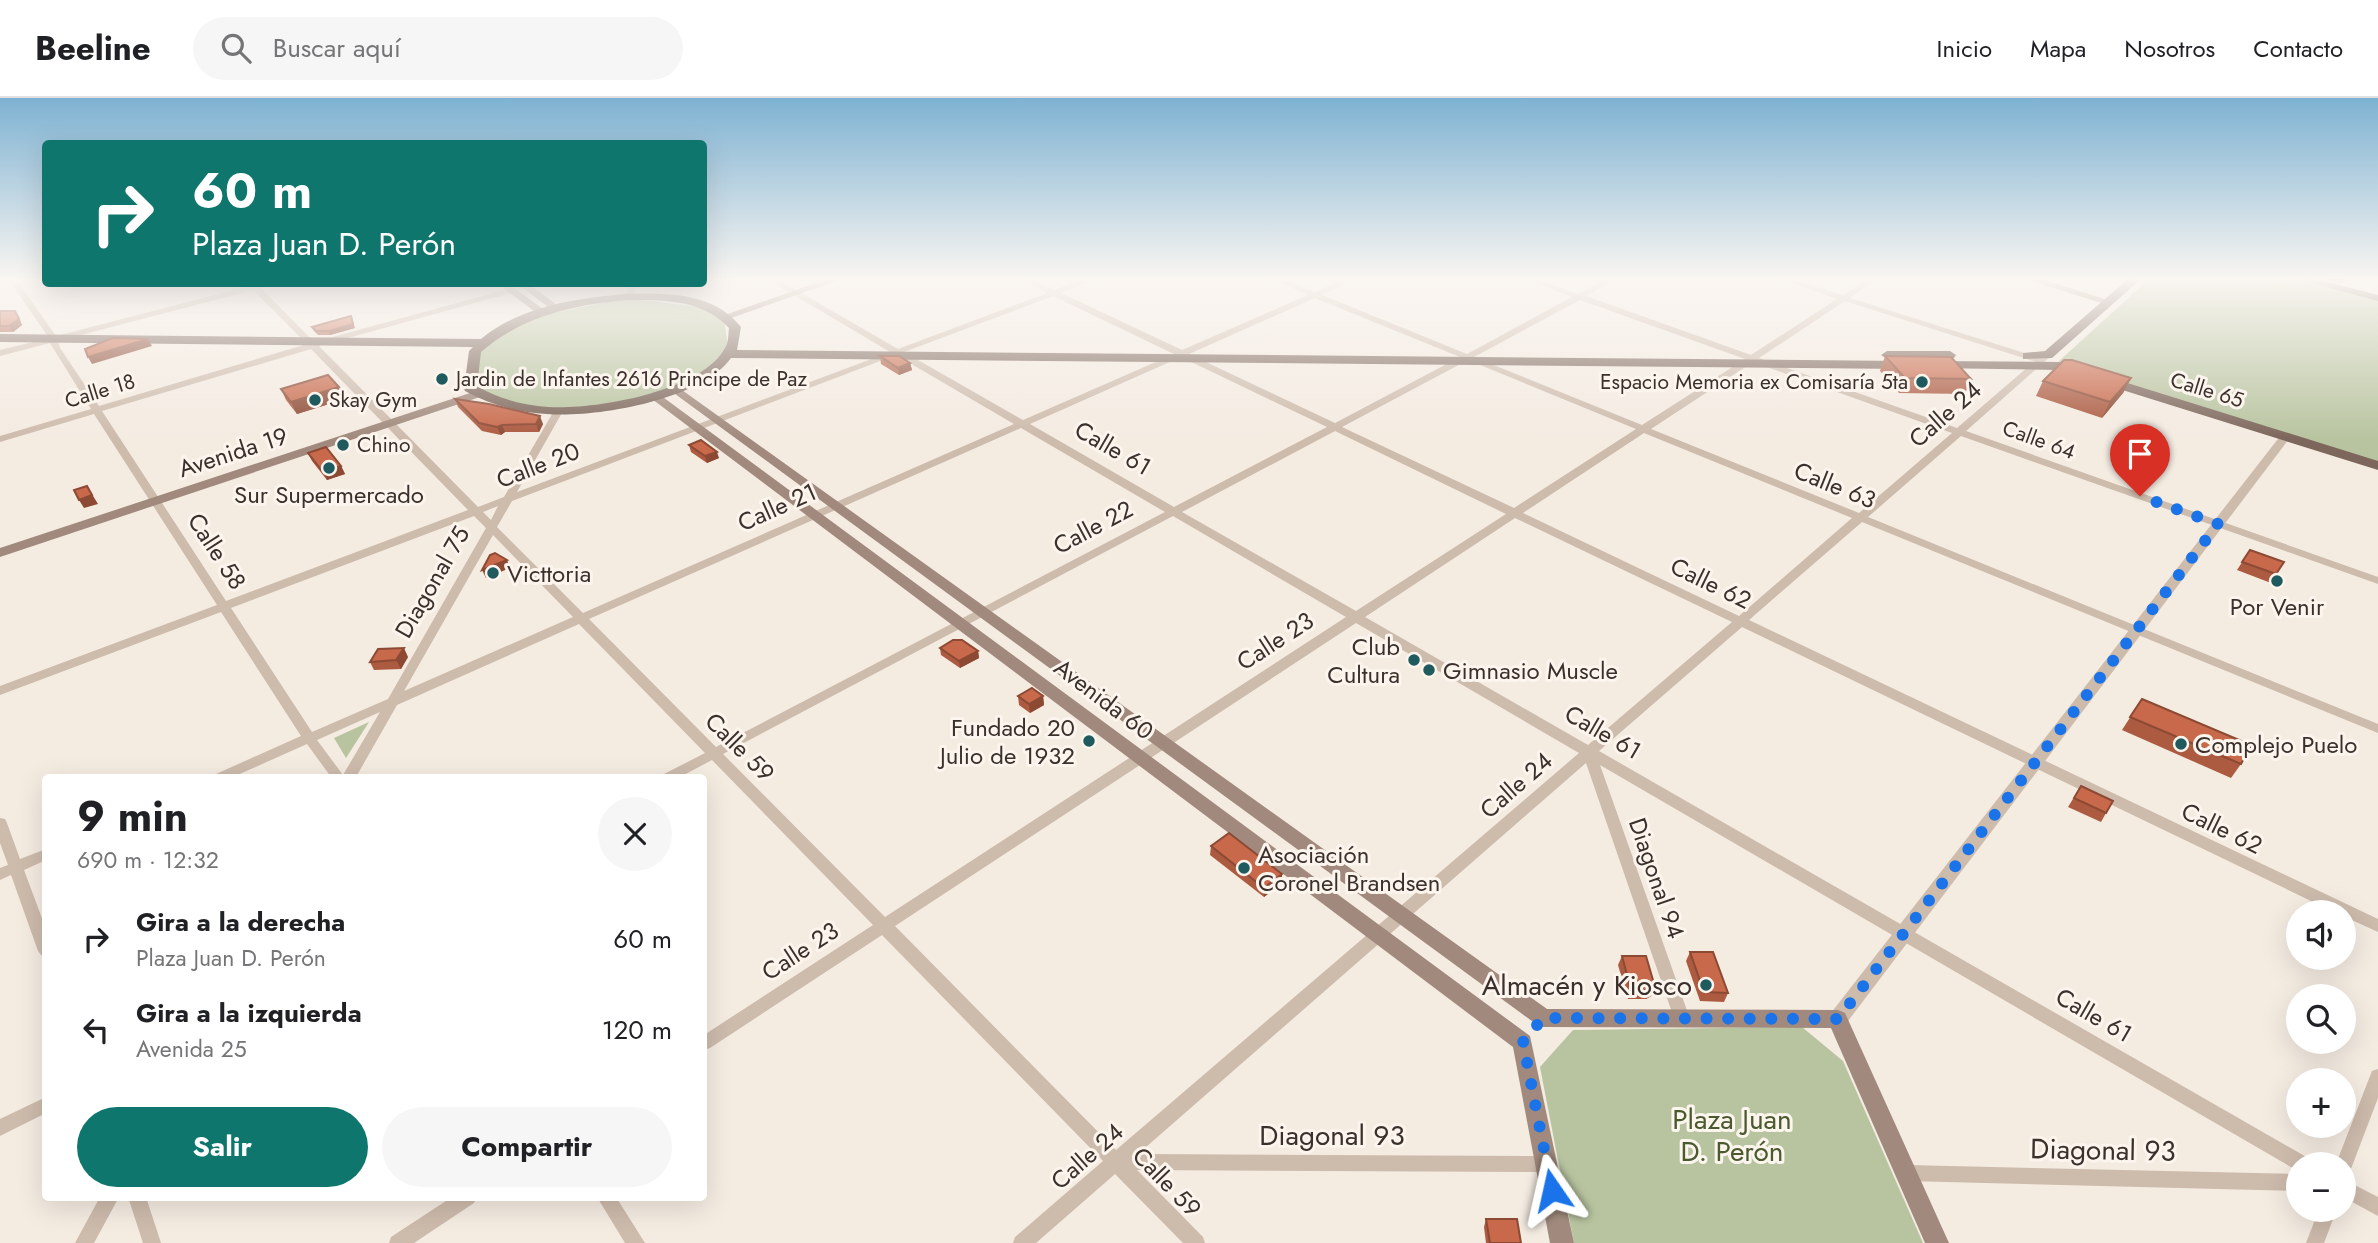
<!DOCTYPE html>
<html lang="es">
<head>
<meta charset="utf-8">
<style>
  :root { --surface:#fff; --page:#f6f6f6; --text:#202124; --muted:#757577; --line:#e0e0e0; --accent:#0f766e }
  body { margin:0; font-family:Jost,sans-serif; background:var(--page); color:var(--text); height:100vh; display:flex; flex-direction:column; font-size:26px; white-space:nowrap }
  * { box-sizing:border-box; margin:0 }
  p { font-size:23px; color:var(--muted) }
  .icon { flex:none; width:38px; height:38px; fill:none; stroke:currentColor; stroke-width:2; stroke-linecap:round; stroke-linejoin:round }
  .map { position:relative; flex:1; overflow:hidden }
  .sheet { position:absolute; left:42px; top:676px; width:665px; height:427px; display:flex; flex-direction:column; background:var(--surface); border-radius:7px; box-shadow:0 7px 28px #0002 }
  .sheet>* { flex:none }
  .guide { position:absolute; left:42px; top:42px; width:665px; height:147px; border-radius:7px; box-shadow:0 7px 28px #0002; background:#0f766e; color:#fff; overflow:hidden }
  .controls { position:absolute; left:2286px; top:802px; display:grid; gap:14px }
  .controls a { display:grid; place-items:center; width:70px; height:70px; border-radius:50%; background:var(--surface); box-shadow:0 7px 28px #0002; font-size:35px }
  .pin { position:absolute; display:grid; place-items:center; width:60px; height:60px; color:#fff; margin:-72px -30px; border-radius:50% 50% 50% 0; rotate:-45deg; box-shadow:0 0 7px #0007 }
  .pin .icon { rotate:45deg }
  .me { position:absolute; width:77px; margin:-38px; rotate:349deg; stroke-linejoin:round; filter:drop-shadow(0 0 5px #0008) }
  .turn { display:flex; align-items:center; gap:24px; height:147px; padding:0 35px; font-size:32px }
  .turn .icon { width:91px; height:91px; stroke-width:2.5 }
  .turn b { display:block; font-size:49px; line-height:60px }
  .round { display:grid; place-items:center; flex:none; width:74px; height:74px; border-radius:37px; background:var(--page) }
  .headline { display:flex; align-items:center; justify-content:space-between; height:119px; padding:0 35px }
  h1 { font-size:42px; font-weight:700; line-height:52px }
  .action { display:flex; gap:14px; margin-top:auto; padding:14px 35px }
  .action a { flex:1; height:80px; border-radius:42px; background:var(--accent); color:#fff; font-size:28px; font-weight:700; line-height:80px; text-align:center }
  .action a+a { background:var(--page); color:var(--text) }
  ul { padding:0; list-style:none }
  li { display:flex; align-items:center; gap:21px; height:91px; padding:0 35px }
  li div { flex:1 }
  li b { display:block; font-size:26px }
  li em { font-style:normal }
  header { display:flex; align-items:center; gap:42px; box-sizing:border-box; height:98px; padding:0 35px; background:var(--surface); border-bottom:2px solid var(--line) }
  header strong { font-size:33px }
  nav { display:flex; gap:38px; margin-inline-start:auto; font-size:24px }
  .search { width:490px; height:63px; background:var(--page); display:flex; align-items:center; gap:18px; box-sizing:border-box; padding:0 24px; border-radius:38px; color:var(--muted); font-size:26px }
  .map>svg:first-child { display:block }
  .green { fill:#b8c4a0 }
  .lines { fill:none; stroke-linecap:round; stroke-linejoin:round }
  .minor { fill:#cdbbac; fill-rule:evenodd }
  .tertiary { fill:#cdbbac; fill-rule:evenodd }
  .secondary { fill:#a18a7d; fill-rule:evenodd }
  .primary { fill:#7d675c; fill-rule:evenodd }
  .wall { fill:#ac5a40 }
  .shaded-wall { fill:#8c4a34 }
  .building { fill:#c8694b; stroke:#8c4a34; stroke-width:2 }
  .route { stroke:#1a73e8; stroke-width:12; stroke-dasharray:0 21.6 }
  .poi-dot { fill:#1f5a5e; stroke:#fbf5ee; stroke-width:2.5 }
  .labels { text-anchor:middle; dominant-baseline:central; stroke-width:6; stroke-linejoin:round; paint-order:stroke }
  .far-poi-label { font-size:21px; fill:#3b302b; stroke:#fbf5ee; text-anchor:start }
  .far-street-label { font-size:21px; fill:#3b302b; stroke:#fbf5ee }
  .street-label { font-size:24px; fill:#3b302b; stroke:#fbf5ee }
  .poi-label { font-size:24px; fill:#3b302b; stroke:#fbf5ee; text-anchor:start }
  .near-poi-label { font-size:28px; fill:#3b302b; stroke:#fbf5ee; text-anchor:end }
  .near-park-label { font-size:28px; fill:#4a5a2e; stroke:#fbf5ee }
  .near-street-label { font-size:28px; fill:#3b302b; stroke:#fbf5ee }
</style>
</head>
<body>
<header>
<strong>Beeline</strong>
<div class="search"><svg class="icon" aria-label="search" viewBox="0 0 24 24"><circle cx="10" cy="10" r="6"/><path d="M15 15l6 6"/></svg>Buscar aquí</div>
<nav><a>Inicio</a><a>Mapa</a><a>Nosotros</a><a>Contacto</a></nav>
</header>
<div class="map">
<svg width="2378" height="1145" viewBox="0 0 2378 1145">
  <rect width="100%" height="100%" fill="#f4ebe1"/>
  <g class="green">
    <path d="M2149,181H2296L2378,202V365L2058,264Z"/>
    <path d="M626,200L708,210L724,221L728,248C715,267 694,280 673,290C629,311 512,325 475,288L480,252L489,244L543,217Z"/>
    <path d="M369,624L346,660L334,640Z"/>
    <path d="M1802,929L1843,963L1923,1145H1574L1540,969L1573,932Z"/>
  </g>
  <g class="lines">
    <g class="minor">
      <path d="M8,181H16L56,238L250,188L248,186H271L270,188L261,190L314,244L526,186H537L536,188L319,248L478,409L504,399L555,311H561L563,313L517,394L890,254L767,181H777L898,251L1047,195L1021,181H1031L1054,192L1083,181H1094L1061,195L1182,252L1308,197L1272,181H1283L1315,194L1345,181H1355L1322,197L1467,256L1572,199L1525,181H1536L1578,196L1606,181H1616L1586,198L1751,257L1837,201L1779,181H1791L1843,197L1868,181H1877L1850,200L2040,260L2048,254L2052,257L1966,333L2378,479V486L1961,338L1868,419L2378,626V635L1862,424L1749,522L2378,821V834L2343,818V814H2334L1742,529L1599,653L2308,1060L2311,1066H2298V1073L2296,1072L1600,667L1690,921L1688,926L1682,928L1676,926L1586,665L1138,1056L1547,1058L1553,1060L1556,1066L1553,1072L1547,1074L1137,1072L1203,1139L1205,1145H1183L1115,1076L1036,1145H1013L1015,1139L1103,1063L882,837L710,950L704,952V937L873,827L712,662L680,679H662L664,676L705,655L579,526L397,607L356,679H331L307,646L233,679H214L216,676L301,638L221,514L0,597V588L217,507L94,316L0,344V338L91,311L50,245L0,258V252L49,240ZM253,192L307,246L99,308L60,250L58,243ZM1053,198L1174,256L1023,322L904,254ZM1315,200L1460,259L1335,325L1189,256ZM1580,202L1745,261L1642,327L1474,259ZM1845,203L2033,263H2035L1957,330L1759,260ZM311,251L468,412L226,503L102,313ZM896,257L1014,326L583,515L497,429L512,403ZM1181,259L1327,329L1174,409L1030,326ZM1468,262L1636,331L1514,410L1342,329ZM1753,264L1952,335L1859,415L1651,331ZM1021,330L1165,414L716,649L589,521ZM1335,333L1506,416L1356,513L1182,414ZM1644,335L1852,420L1739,518L1523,415ZM498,408L491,422L483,414ZM474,418L486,430L388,601L312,634L231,510ZM1173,418L1346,519L885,819L723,656ZM1515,420L1732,524L1588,647L1365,519ZM493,437L573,519L404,593ZM1356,525L1579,655L1116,1052L895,828ZM380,614L343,677L317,642Z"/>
      <path d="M631,186H639L630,201H624L623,199Z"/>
      <path d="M0,720L5,721L7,725L20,761L46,751V762L24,772L46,831V859L41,857L38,853L11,777L0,782V770L8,767L0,745Z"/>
      <path d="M2378,971V1000L2349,1076L2343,1078V1066H2336L2370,978L2372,973Z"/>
      <path d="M46,999V1015L0,1038V1021Z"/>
      <path d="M1907,1067L2298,1076V1093L1907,1083L1901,1081L1898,1075L1901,1069Z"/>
      <path d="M2343,1081L2378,1099V1118L2343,1099Z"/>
      <path d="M100,1099H119L94,1145H75Z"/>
      <path d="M128,1099H146L161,1145H143Z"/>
      <path d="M452,1099H477L474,1105L414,1145H389L391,1139Z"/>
      <path d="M597,1099H616L645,1145H625Z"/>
      <path d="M2319,1111H2337L2324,1145H2306Z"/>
    </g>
    <path class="tertiary" d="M2285,336L2289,337V341L1845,927L1838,929L1831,927L1829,921L1831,915L2281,337Z"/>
    <g class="secondary">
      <path d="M827,181H842L731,220L722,218Z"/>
      <path d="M2025,181H2041L2114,204L2105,206Z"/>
      <path d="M498,186H509L547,214L538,216Z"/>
      <path d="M518,186H529L561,210L552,212Z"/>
      <path d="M675,287L1547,911L1838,912L1845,915L1949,1145H1925L1831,930L1543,929L1536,926L671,293V289Z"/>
      <path d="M479,292L483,294V298L0,459V450Z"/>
      <path d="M656,294L1530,938L1574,1145H1550L1513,949L652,301V295Z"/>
    </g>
    <g class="primary">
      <path d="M2128,181H2141L2052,260L2023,261V255L2045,253Z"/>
      <path d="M2297,181H2316L2378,197V203Z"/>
      <path d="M627,196C667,195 714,194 741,229L737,252L1904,263L1910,267L1904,271L731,260C701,302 596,320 547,316C518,314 490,307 465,293L464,290L469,253L473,249L0,244V236L481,241C521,208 577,200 627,196ZM627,202C664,202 702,201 729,230C728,236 729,244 725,250C701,294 594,312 548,309C523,307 499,301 477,288L481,254C523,218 573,207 627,202Z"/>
      <path d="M1950,253L1956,257L1954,260L1887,261L1881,257L1887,253Z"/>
      <path d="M1936,263L2059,264L2084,274L2078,278L2058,272L1932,270V264Z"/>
      <path d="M2105,278L2378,363V372L2100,285L2099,282Z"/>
    </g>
  </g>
  <g class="wall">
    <path d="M2326,181H2347L2342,185Z"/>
    <path d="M0,213L19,219L22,227L13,234H0Z"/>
    <path d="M312,229L355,230L330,237H318L314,233Z"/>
    <path d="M880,258L910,265L912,272L899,277L881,266Z"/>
    <path d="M1885,258L1971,281L1965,296L1899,295L1880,273Z"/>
    <path d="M2131,280L2123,295L2102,320L2036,298L2043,283Z"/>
    <path d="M281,291L345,301L297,316L286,302Z"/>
    <path d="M455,301L543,326L539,334H505L501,337L482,333L458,309Z"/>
    <path d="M689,347L719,360L707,365L691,354Z"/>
    <path d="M308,355L341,368L345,376L327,382L312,363Z"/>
    <path d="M2250,452L2284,464L2271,485L2237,472Z"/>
    <path d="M940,550L978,553L979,560L960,570L941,557Z"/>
    <path d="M408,559L401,571L374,572L370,564Z"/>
    <path d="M1018,598H1043L1044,607L1030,615L1019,607Z"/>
    <path d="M2142,601L2241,666L2231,680L2122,632Z"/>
    <path d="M2081,688L2106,715L2101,724L2068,709Z"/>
    <path d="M1211,748L1282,785L1264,799L1210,757Z"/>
    <path d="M1690,854L1728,895L1724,904L1700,903L1686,863Z"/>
    <path d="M1622,858L1655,889L1651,898L1646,901H1628L1618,867Z"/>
    <path d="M1486,1121L1521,1145H1486L1484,1129Z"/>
  </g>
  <g class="shaded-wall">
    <path d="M15,213L22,227L13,234L9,228Z"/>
    <path d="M351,218L355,230L330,237L329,233Z"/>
    <path d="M148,241L152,248L92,266L88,259Z"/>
    <path d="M910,265L912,272L899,277L898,270Z"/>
    <path d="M2131,280L2123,295L2102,320L2110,304Z"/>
    <path d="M339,289L345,301L297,316L291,304Z"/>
    <path d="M540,318L543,326L539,334L536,326Z"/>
    <path d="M502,327L505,334L501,337L497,329Z"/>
    <path d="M717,354L719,360L707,365L705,358Z"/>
    <path d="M341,368L345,376L327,382L323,374Z"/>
    <path d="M87,388L98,406L84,410L79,402Z"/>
    <path d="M507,462L510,470L486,480L482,472Z"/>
    <path d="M404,550L408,559L401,571L396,562Z"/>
    <path d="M978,553L979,560L960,570L959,563Z"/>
    <path d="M1043,598L1044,607L1030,615L1029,606Z"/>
    <path d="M1282,776V785L1264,799V790Z"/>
    <path d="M1655,889L1651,898L1646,901L1650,892Z"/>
  </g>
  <g class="building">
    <path d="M0,213H15L19,221L9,228H0Z"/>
    <path d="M351,218L353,226L329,233H316L312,229Z"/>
    <path d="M113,240L148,241L88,259L85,251Z"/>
    <path d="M880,258H899L910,265L898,270Z"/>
    <path d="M1885,258L1951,259L1971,281L1905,280Z"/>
    <path d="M2064,262H2072L2131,280L2110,304L2043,283Z"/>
    <path d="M328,277L339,289L291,304L281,291Z"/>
    <path d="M455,301L489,306L540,318L536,326L502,327L497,329L479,325Z"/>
    <path d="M701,342L717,354L705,358L689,347Z"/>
    <path d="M326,349L341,368L323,374L308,355Z"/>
    <path d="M87,388L92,397L79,402L74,392Z"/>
    <path d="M2250,452L2284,464L2276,476L2242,464Z"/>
    <path d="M495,455L507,462L482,472L490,457Z"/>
    <path d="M953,542H962L978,553L959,563L940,550Z"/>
    <path d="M404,550L396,562L370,564L378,551Z"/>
    <path d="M1032,590L1043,598L1029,606L1018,598Z"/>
    <path d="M2142,601L2251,647L2241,666L2130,619Z"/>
    <path d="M2081,688L2113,703L2106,715L2074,700Z"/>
    <path d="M1229,735L1282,776L1264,790L1211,748Z"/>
    <path d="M1690,854H1713L1728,895L1704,894Z"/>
    <path d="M1622,858H1646L1655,889L1650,892H1631Z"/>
    <path d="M1486,1121H1517L1521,1145H1490Z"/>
  </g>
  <linearGradient id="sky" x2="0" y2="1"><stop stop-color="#7eb2d2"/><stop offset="0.53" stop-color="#faf6f2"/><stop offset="1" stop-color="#faf6f2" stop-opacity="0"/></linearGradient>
  <rect width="2378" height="341" fill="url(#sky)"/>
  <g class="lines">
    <path class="route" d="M1552,1092L1523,944L1543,920L1838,921L2218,426L2140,398"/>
  </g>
  <g class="poi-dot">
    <circle cx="442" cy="281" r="7"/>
    <circle cx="1922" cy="284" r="7"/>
    <circle cx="315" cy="302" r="7"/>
    <circle cx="343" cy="347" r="7"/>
    <circle cx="329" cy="370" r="7"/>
    <circle cx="493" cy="475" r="7"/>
    <circle cx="2277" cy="483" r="7"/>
    <circle cx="1414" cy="562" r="7"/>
    <circle cx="1429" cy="572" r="7"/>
    <circle cx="1089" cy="643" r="7"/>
    <circle cx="2181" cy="646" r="7"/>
    <circle cx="1244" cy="770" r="7"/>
    <circle cx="1706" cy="887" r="7"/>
  </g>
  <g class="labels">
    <g class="far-poi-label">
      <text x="456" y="281">Jardin de Infantes 2616 Principe de Paz</text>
      <text x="1908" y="284" text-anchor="end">Espacio Memoria ex Comisaría 5ta</text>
      <text x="329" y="302">Skay Gym</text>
      <text x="357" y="347">Chino</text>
    </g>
    <g class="far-street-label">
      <text transform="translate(2207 292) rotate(17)">Calle 65</text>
      <text transform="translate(100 293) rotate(-17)">Calle 18</text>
      <text transform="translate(2039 342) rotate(20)">Calle 64</text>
    </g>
    <g class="street-label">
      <text transform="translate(1945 316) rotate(-41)">Calle 24</text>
      <text transform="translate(1113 350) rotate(30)">Calle 61</text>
      <text transform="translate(233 354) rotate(-18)">Avenida 19</text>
      <text transform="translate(538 367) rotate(-21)">Calle 20</text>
      <text transform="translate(1835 387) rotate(22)">Calle 63</text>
      <text transform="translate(777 409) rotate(-24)">Calle 21</text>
      <text transform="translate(1093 429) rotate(-28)">Calle 22</text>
      <text transform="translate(217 453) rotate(57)">Calle 58</text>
      <text transform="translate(432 484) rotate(-60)">Diagonal 75</text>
      <text transform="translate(1711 485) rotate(26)">Calle 62</text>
      <text transform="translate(1275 543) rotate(-33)">Calle 23</text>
      <text transform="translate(1104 601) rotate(37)">Avenida 60</text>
      <text transform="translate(1603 634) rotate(30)">Calle 61</text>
      <text transform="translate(740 649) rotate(45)">Calle 59</text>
      <text transform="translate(1516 687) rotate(-41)">Calle 24</text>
      <text transform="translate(2222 730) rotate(26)">Calle 62</text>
      <text transform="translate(1657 780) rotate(71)">Diagonal 94</text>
      <text transform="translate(800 853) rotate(-33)">Calle 23</text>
      <text transform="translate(2094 917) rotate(30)">Calle 61</text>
      <text transform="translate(1087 1058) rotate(-41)">Calle 24</text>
      <text transform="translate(1167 1084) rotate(46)">Calle 59</text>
    </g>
    <g class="poi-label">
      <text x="329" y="396" text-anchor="middle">Sur Supermercado</text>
      <text x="507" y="475">Victtoria</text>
      <text x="2277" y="508" text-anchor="middle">Por Venir</text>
      <text x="1400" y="548" text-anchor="end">Club<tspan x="1400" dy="28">Cultura</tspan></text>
      <text x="1443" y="572">Gimnasio Muscle</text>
      <text x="1075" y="629" text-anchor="end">Fundado 20<tspan x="1075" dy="28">Julio de 1932</tspan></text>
      <text x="2195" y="646">Complejo Puelo</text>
      <text x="1258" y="756">Asociación<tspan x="1258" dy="28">Coronel Brandsen</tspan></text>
    </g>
    <g class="near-poi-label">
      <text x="1692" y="887">Almacén y Kiosco</text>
    </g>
    <g class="near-park-label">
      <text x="1732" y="1021">Plaza Juan<tspan x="1732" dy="32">D. Perón</tspan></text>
    </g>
    <g class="near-street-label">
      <text x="1332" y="1037">Diagonal 93</text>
      <text transform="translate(2103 1052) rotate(1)">Diagonal 93</text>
    </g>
  </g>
</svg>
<div class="controls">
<a><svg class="icon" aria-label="sound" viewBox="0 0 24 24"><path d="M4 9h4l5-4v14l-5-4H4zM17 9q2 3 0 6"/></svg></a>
<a><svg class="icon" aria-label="search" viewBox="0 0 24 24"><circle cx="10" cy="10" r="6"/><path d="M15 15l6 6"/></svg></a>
<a>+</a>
<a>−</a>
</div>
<div class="pin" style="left:2140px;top:398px;background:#d93025"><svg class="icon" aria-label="arrive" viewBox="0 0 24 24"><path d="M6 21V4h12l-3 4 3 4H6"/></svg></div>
<svg class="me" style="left:1552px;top:1092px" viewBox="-20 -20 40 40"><path d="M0-17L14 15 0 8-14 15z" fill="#1a73e8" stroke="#fff" stroke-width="4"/></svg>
<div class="guide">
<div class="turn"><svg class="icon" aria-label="right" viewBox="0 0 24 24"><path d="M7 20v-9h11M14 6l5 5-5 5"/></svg><div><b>60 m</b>Plaza Juan D. Perón</div></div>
</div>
<section class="sheet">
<div class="headline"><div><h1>9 min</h1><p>690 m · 12:32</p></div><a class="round"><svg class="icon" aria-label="close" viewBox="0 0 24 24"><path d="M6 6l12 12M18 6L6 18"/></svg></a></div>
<ul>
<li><svg class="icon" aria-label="right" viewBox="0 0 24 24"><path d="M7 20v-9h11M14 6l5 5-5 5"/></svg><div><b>Gira a la derecha</b><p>Plaza Juan D. Perón</p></div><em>60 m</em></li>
<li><svg class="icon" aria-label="left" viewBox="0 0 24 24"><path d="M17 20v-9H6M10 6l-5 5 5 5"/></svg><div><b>Gira a la izquierda</b><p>Avenida 25</p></div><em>120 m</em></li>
</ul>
<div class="action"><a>Salir</a><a>Compartir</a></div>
</section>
</div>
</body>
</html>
